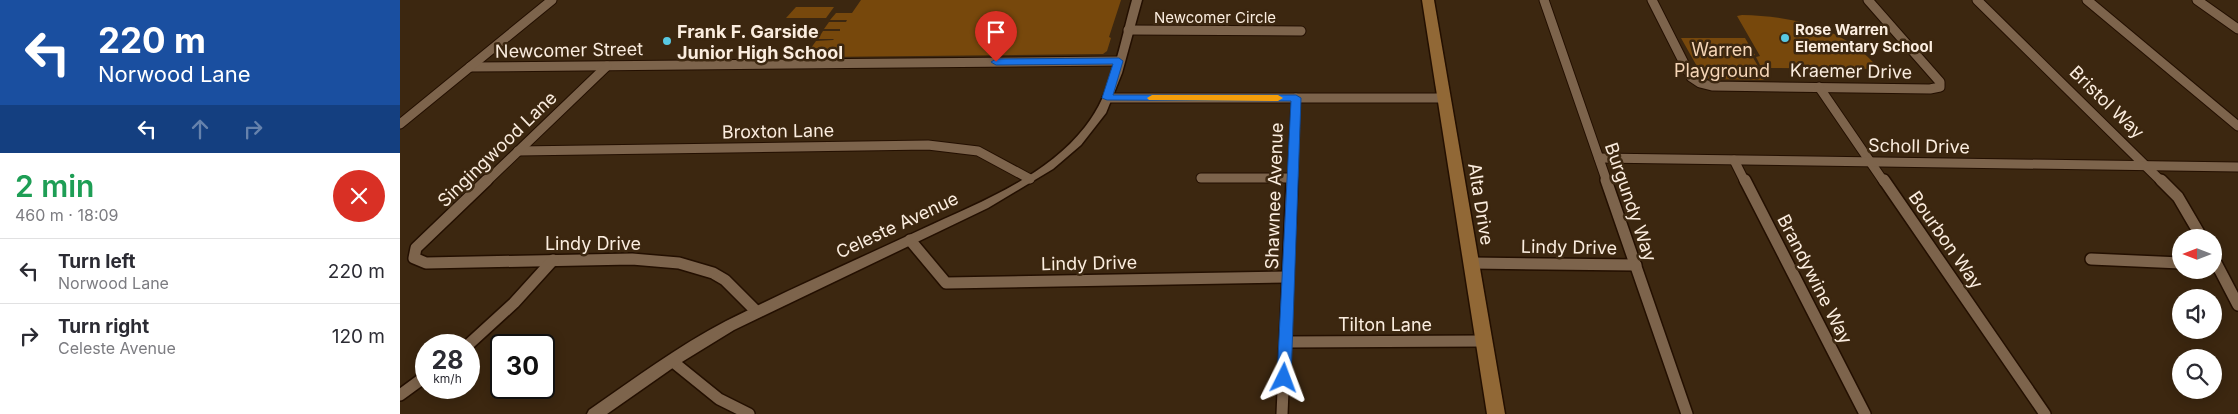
<!DOCTYPE html>
<html lang="en">
<head>
<meta charset="utf-8">
<style>
  :root { --surface:#fff; --page:#f7f7f7; --text:#2b2b33; --muted:#7c7c81; --line:#e1e1e2 }
  body { margin:0; font-family:Inter,sans-serif; background:var(--page); color:var(--text); height:100vh; display:flex; flex-direction:column; font-size:19px; white-space:nowrap }
  * { box-sizing:border-box; margin:0 }
  p { font-size:16px; color:var(--muted) }
  .icon { flex:none; width:28px; height:28px; fill:none; stroke:currentColor; stroke-width:2; stroke-linecap:round; stroke-linejoin:round }
  .map { position:relative; flex:1; overflow:hidden }
  .panel { display:flex; flex-direction:column; background:var(--surface); width:400px }
  .panel>* { flex:none }
  .banner { background:#1a4fa0; color:#fff; overflow:hidden }
  .needle { width:32px; rotate:270deg }
  .buttons { position:absolute; left:1772px; top:229px; display:grid; gap:10px }
  .buttons a { display:grid; place-items:center; width:50px; height:50px; border-radius:50%; background:var(--surface); box-shadow:0 2px 12px #0003; font-size:25px }
  .speed { position:absolute; left:15px; top:334px; display:flex; gap:10px; font-size:25px; font-weight:700; text-align:center }
  .speed>* { display:grid; place-content:center; width:65px; height:65px; border-radius:50%; background:var(--surface); box-shadow:0 2px 12px #0003; line-height:1 }
  .speed small { font-size:12px; font-weight:400 }
  .speed .limit { border:2px solid #111; border-radius:8px; background:#fff; color:#111 }
  .pin { position:absolute; display:grid; place-items:center; width:42px; height:42px; color:#fff; margin:-51px -21px; border-radius:50% 50% 50% 0; rotate:-45deg; box-shadow:0 0 5px #0007 }
  .pin .icon { rotate:45deg }
  .me { position:absolute; width:55px; margin:-28px; rotate:3deg; stroke-linejoin:round; filter:drop-shadow(0 0 4px #0008) }
  .turn { display:flex; align-items:center; gap:18px; height:105px; padding:0 15px; font-size:22px }
  .turn .icon { width:65px; height:65px; stroke-width:2.5 }
  .turn b { display:block; font-size:35px; line-height:42px }
  .lanes { display:flex; align-items:center; height:48px; padding:0 15px; background:#0003; justify-content:center; gap:25px; direction:ltr }
  .lanes .off { opacity:.35 }
  .round { display:grid; place-items:center; flex:none; width:52px; height:52px; border-radius:26px; background:var(--page) }
  .overview { display:flex; align-items:center; justify-content:space-between; height:85px; padding:0 15px }
  h1 { font-size:30px; font-weight:600; line-height:38px; color:#1e9e55 }
  ul { padding:0; list-style:none }
  li { display:flex; align-items:center; gap:15px; height:65px; padding:0 15px; border-top:1px solid var(--line) }
  li div { flex:1 }
  li b { display:block; font-size:19px }
  li em { font-style:normal }
  main { display:flex; flex:1; min-height:0 }
  .map>svg:first-child { display:block }
  .green { fill:#77480c }
  .lines { fill:none; stroke-linecap:round; stroke-linejoin:round }
  .minor-far1-casing { stroke:#230f00; stroke-width:11 }
  .minor-casing { stroke:#230f00; stroke-width:14 }
  .tertiary-casing { stroke:#230f00; stroke-width:3 }
  .secondary-casing { stroke:#230f00; stroke-width:3 }
  .minor-far1 { stroke:#7d644c; stroke-width:9 }
  .minor { stroke:#7d644c; stroke-width:11 }
  .tertiary { fill:#7d644c; fill-rule:evenodd }
  .secondary { fill:#916836; fill-rule:evenodd }
  .route { fill:#1a73e8; stroke:#114b97 }
  .slow { fill:#f59e0b }
  .poi-dot { fill:#58c9e3; stroke:#3c2710; stroke-width:2 }
  .labels { text-anchor:middle; dominant-baseline:central; stroke-width:5; stroke-linejoin:round; paint-order:stroke }
  .far-street-label { font-size:15px; fill:#fbeddf; stroke:#3c2710 }
  .far-poi-label { font-size:15px; font-weight:bold; fill:#fbeddf; stroke:#3c2710; text-anchor:start }
  .poi-label { font-size:18px; font-weight:bold; fill:#fbeddf; stroke:#3c2710; text-anchor:start }
  .park-label { font-size:18px; fill:#f6d6b7; stroke:#3c2710 }
  .street-label { font-size:18px; fill:#fbeddf; stroke:#3c2710 }
</style>
</head>
<body>
<main>
<section class="panel">
<div class="banner">
<div class="turn"><svg class="icon" aria-label="left" viewBox="0 0 24 24"><path d="M17 20v-9H6M10 6l-5 5 5 5"/></svg><div><b>220 m</b>Norwood Lane</div></div>
<div class="lanes"><svg class="icon" aria-label="left" viewBox="0 0 24 24"><path d="M17 20v-9H6M10 6l-5 5 5 5"/></svg><svg class="icon off" aria-label="ahead" viewBox="0 0 24 24"><path d="M12 20V5M6 11l6-6 6 6"/></svg><svg class="icon off" aria-label="right" viewBox="0 0 24 24"><path d="M7 20v-9h11M14 6l5 5-5 5"/></svg></div>
</div>
<div class="overview"><div><h1>2 min</h1><p>460 m · 18:09</p></div><a class="round" style="background:#d93025;color:#fff"><svg class="icon" aria-label="close" viewBox="0 0 24 24"><path d="M6 6l12 12M18 6L6 18"/></svg></a></div>
<ul>
<li><svg class="icon" aria-label="left" viewBox="0 0 24 24"><path d="M17 20v-9H6M10 6l-5 5 5 5"/></svg><div><b>Turn left</b><p>Norwood Lane</p></div><em>220 m</em></li>
<li><svg class="icon" aria-label="right" viewBox="0 0 24 24"><path d="M7 20v-9h11M14 6l5 5-5 5"/></svg><div><b>Turn right</b><p>Celeste Avenue</p></div><em>120 m</em></li>
</ul>
</section>
<div class="map">
<svg width="1838" height="414" viewBox="0 0 1838 414">
  <rect width="100%" height="100%" fill="#3c2710"/>
  <g class="green">
    <path d="M461,0H721L709,37L711,38L707,51L703,54L422,57L427,49L411,48L416,41L433,40L434,39H418L423,31H440V29H424L429,22H446L447,20H430L436,13H452Z"/>
    <path d="M396,7H434L426,18H386Z"/>
    <path d="M1342,15C1393,16 1446,28 1479,69L1370,68L1360,65L1356,57L1360,56L1337,16Z"/>
    <path d="M1281,38H1345L1355,55L1352,56L1358,66L1362,68H1356L1364,80L1309,79L1303,77Z"/>
  </g>
  <g class="lines">
    <g class="minor-far1-casing">
      <g id="minor-far1">
        <path d="M1144,0L1207,182"/>
        <path d="M1252,0L1291,77L1300,83L1312,86L1530,89L1540,87V82L1468,0"/>
        <path d="M1577,0L1762,182"/>
        <path d="M1687,0L1838,126"/>
        <path d="M1797,0L1838,29"/>
        <path d="M728,30L901,31"/>
        <path d="M70,67L719,61"/>
        <path d="M1419,87L1484,182"/>
        <path d="M707,98H1044"/>
        <path d="M0,124L152,0"/>
        <path d="M118,151L528,145L578,151L630,179"/>
        <path d="M1199,158L1838,167"/>
        <path d="M1334,160L1345,182"/>
        <path d="M801,178H893"/>
        <path d="M86,182L207,66"/>
        <path d="M892,182L896,98"/>
      </g>
    </g>
    <g class="minor-casing">
      <g id="minor">
        <path d="M87,180L16,248L14,258L26,263L232,259L279,263L313,273L325,280L357,312"/>
        <path d="M1206,180L1287,414"/>
        <path d="M1345,180L1465,414"/>
        <path d="M1484,180L1645,414"/>
        <path d="M1761,180L1778,197L1802,238"/>
        <path d="M510,240L546,283L888,277"/>
        <path d="M1691,259L1781,263"/>
        <path d="M1814,259L1838,305"/>
        <path d="M1071,263L1236,265"/>
        <path d="M886,342L1084,341"/>
        <path d="M68,345L114,303L153,260"/>
        <path d="M272,361L319,399L349,414"/>
        <path d="M0,395L26,376"/>
        <path d="M882,414L892,180"/>
      </g>
    </g>
    <g class="tertiary-casing">
      <path id="tertiary" d="M732,0H742L722,73L706,113L681,145L653,169L588,208L334,330L277,365L207,414H187L189,410C234,379 278,346 326,321C390,289 456,260 520,230C578,203 645,178 685,127C713,92 720,42 732,0Z"/>
    </g>
    <g class="secondary-casing">
      <path id="secondary" d="M1022,0H1034L1105,414H1087Z"/>
    </g>
    <use href="#minor-far1" class="minor-far1"/>
    <use href="#minor" class="minor"/>
    <use href="#tertiary" class="tertiary"/>
    <use href="#secondary" class="secondary"/>
  </g>
  <path class="route" d="M719,58L723,61L713,95H896L901,98L891,378L889,382H879L877,378L891,101L707,100L702,98L713,64L596,65L591,62L596,59Z"/>
  <path class="slow" d="M752,95H878L883,98L878,101L749,100L747,98Z"/>
  <g class="poi-dot">
    <circle cx="1385" cy="38" r="5"/>
    <circle cx="267" cy="41" r="5"/>
  </g>
  <g class="labels">
    <g class="far-street-label">
      <text x="815" y="17">Newcomer Circle</text>
    </g>
    <g class="far-poi-label">
      <text x="1395" y="29">Rose Warren<tspan x="1395" dy="17">Elementary School</tspan></text>
    </g>
    <g class="poi-label">
      <text x="277" y="31">Frank F. Garside<tspan x="277" dy="21">Junior High School</tspan></text>
    </g>
    <g class="park-label">
      <text x="1322" y="49">Warren<tspan x="1322" dy="21">Playground</tspan></text>
    </g>
    <g class="street-label">
      <text transform="translate(169 50) rotate(-1)">Newcomer Street</text>
      <text transform="translate(1451 71) rotate(1)">Kraemer Drive</text>
      <text transform="translate(1707 102) rotate(44)">Bristol Way</text>
      <text transform="translate(378 131) rotate(-1)">Broxton Lane</text>
      <text transform="translate(1519 146) rotate(1)">Scholl Drive</text>
      <text transform="translate(97 149) rotate(-44)">Singingwood Lane</text>
      <text transform="translate(874 196) rotate(-88)">Shawnee Avenue</text>
      <text transform="translate(1231 202) rotate(71)">Burgundy Way</text>
      <text transform="translate(1081 204) rotate(81)">Alta Drive</text>
      <text transform="translate(497 225) rotate(-25)">Celeste Avenue</text>
      <text transform="translate(1546 240) rotate(55)">Bourbon Way</text>
      <text x="193" y="243">Lindy Drive</text>
      <text transform="translate(1169 247) rotate(1)">Lindy Drive</text>
      <text transform="translate(689 263) rotate(-1)">Lindy Drive</text>
      <text transform="translate(1415 279) rotate(63)">Brandywine Way</text>
      <text x="985" y="324">Tilton Lane</text>
    </g>
  </g>
</svg>
<div class="buttons">
<a><svg class="needle" viewBox="-14 -14 28 28"><path d="M0-13l5 13h-10z" fill="#e53935"/><path d="M0 13l5-13h-10z" fill="#7c7c81"/></svg></a>
<a><svg class="icon" aria-label="sound" viewBox="0 0 24 24"><path d="M4 9h4l5-4v14l-5-4H4zM17 9q2 3 0 6"/></svg></a>
<a><svg class="icon" aria-label="search" viewBox="0 0 24 24"><circle cx="10" cy="10" r="6"/><path d="M15 15l6 6"/></svg></a>
</div>
<div class="speed"><div>28<small>km/h</small></div><div class="limit">30</div></div>
<div class="pin" style="left:596px;top:62px;background:#d93025"><svg class="icon" aria-label="arrive" viewBox="0 0 24 24"><path d="M6 21V4h12l-3 4 3 4H6"/></svg></div>
<svg class="me" style="left:884px;top:378px" viewBox="-20 -20 40 40"><path d="M0-17L14 15 0 8-14 15z" fill="#1a73e8" stroke="#fff" stroke-width="4"/></svg>
</div>
</main>
</body>
</html>
